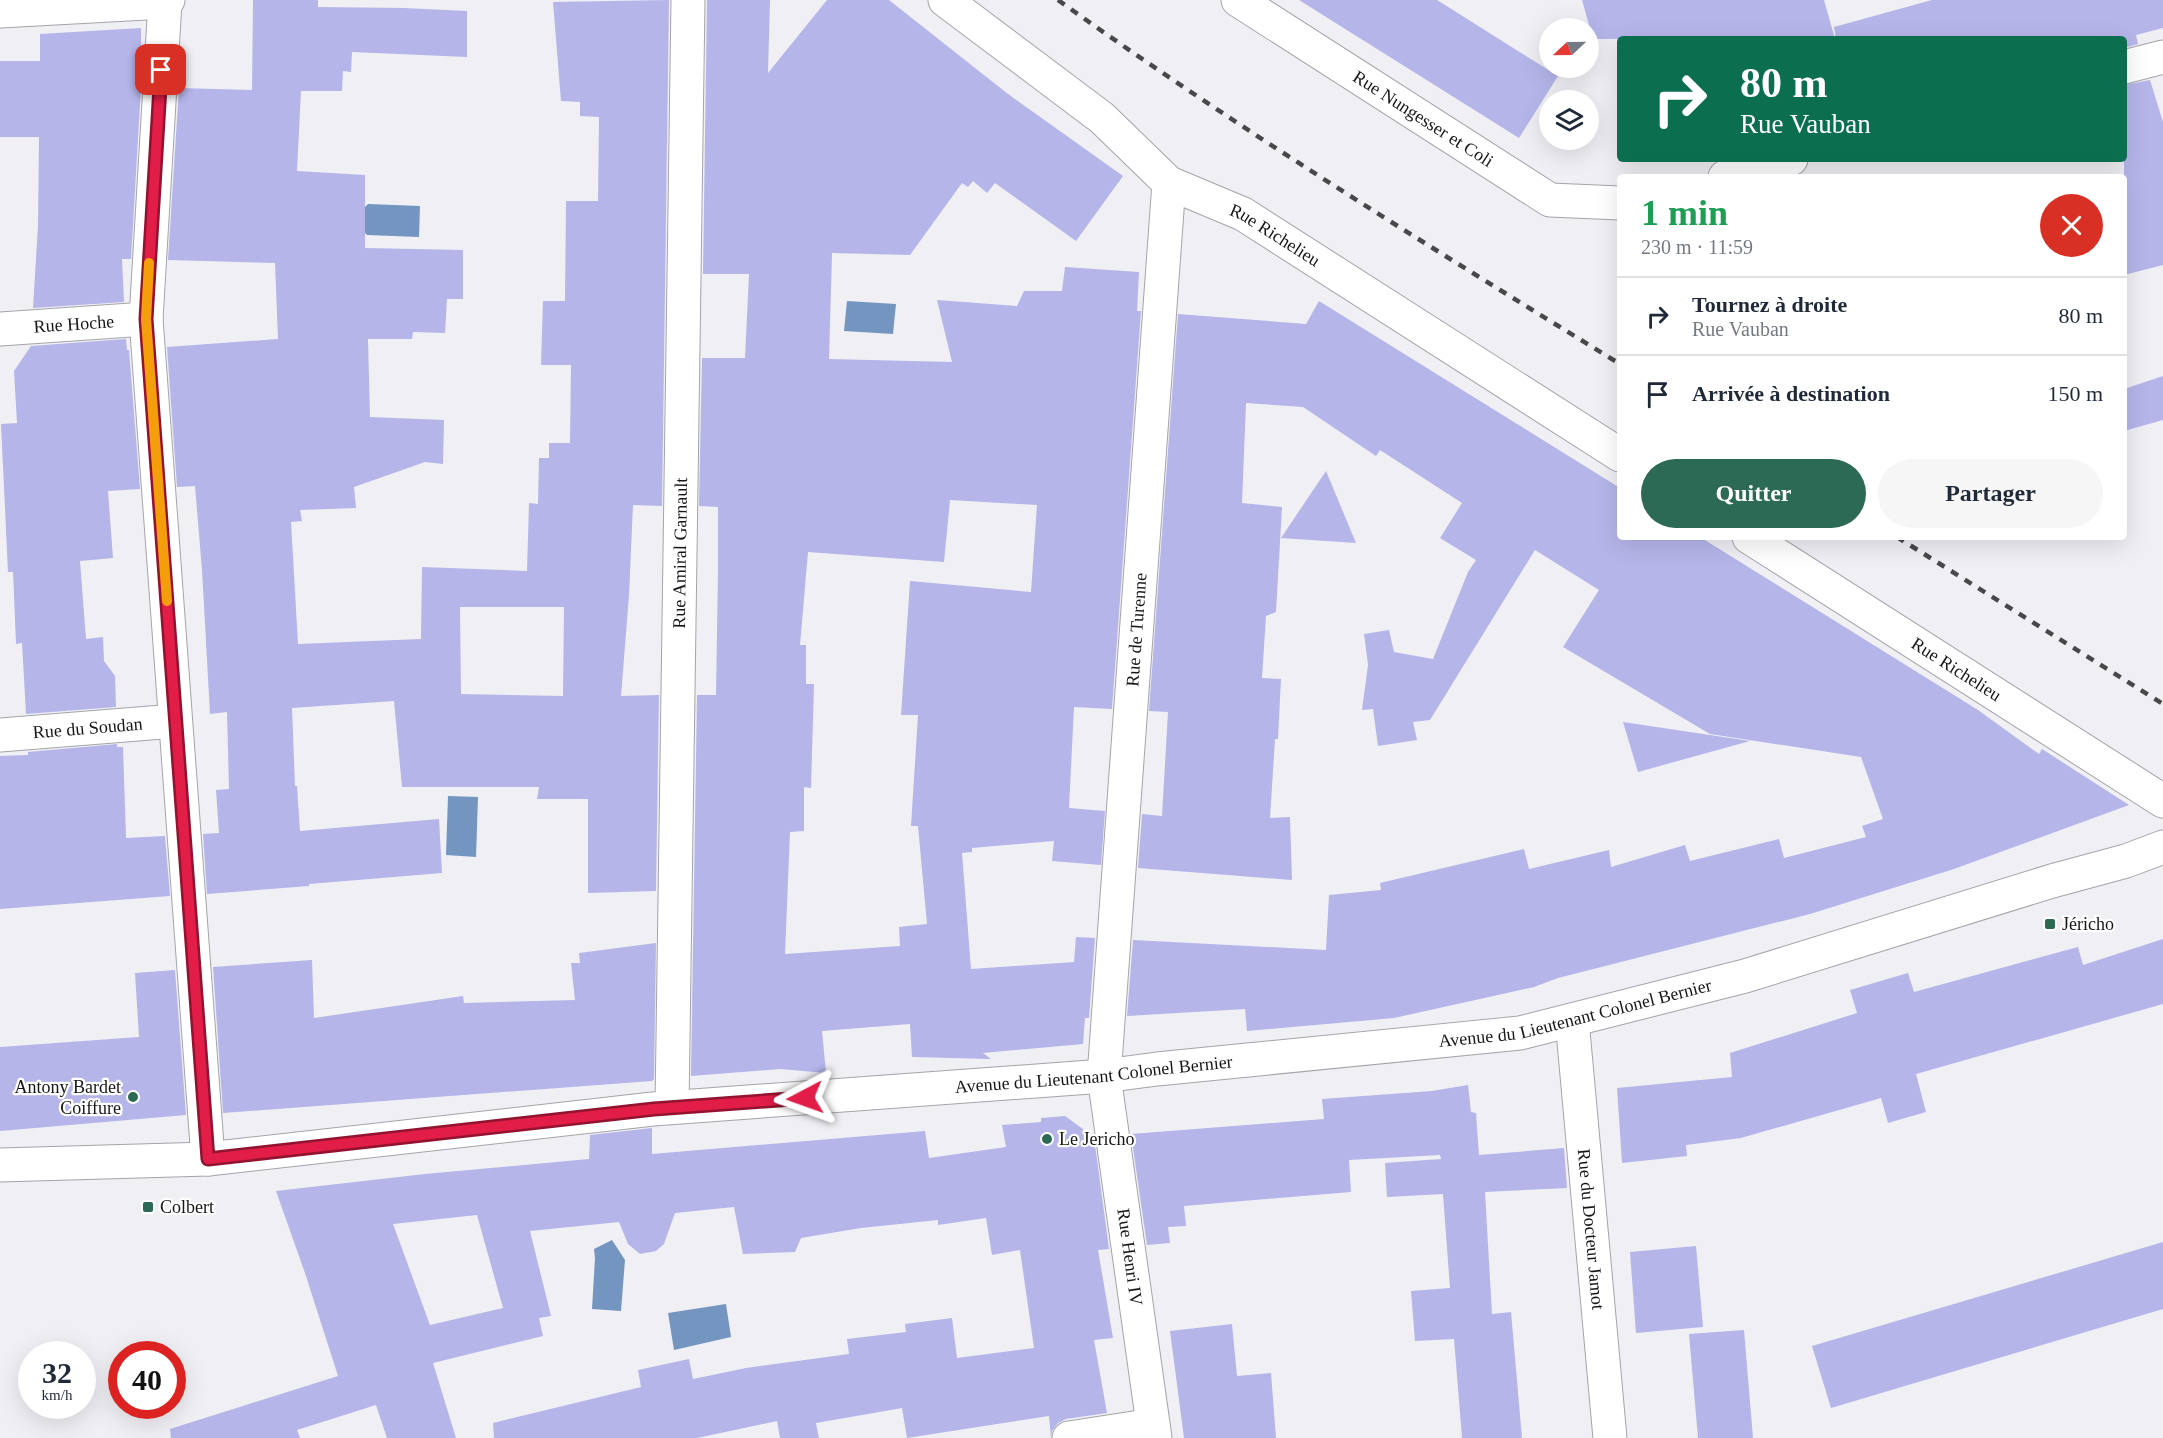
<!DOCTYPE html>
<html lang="fr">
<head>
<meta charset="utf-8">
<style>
  :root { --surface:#fff; --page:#f6f6f7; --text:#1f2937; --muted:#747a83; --line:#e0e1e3; --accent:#2d6a55 }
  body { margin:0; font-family:"Times New Roman",serif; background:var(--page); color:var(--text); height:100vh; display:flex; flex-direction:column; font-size:22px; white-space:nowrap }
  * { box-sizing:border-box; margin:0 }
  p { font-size:20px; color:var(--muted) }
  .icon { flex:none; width:33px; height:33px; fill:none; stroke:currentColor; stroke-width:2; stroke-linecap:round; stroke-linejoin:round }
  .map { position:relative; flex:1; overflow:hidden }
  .sheet { position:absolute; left:1617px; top:174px; width:510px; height:366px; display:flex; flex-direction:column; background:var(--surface); border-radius:6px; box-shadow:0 6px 24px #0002 }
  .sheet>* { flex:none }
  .top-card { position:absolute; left:1617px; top:36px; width:510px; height:126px; border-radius:6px; box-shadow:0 6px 24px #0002; background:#0b6e4f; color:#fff; overflow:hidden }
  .needle { width:39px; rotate:248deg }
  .tools { position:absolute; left:1539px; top:18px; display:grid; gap:12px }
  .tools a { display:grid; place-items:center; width:60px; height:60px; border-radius:50%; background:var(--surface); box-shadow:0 6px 24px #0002; font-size:30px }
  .speed { position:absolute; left:18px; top:1341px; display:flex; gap:12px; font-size:30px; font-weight:700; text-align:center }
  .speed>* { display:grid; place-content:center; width:78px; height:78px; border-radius:50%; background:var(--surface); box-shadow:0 6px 24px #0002; line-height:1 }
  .speed small { font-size:15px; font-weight:400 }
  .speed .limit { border:9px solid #d22; background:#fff; color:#111 }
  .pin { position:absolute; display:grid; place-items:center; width:51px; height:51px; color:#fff; margin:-26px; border-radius:12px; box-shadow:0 3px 9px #0006 }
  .me { position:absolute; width:66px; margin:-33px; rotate:266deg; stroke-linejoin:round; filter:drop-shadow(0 0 4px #0008) }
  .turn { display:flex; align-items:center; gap:21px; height:126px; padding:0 24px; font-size:27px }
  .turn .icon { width:78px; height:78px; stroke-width:2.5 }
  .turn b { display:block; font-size:42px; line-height:51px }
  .round { display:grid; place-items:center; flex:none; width:63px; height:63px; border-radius:32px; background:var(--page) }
  .head { display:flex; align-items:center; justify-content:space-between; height:102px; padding:0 24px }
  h1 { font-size:36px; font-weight:700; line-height:45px; color:#1e9e55 }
  .button { display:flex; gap:12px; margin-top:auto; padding:12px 24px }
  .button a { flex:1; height:69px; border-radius:36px; background:var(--accent); color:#fff; font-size:24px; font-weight:700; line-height:69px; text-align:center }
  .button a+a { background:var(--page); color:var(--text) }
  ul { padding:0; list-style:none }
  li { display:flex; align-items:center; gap:18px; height:78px; padding:0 24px; border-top:2px solid var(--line) }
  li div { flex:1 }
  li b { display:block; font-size:22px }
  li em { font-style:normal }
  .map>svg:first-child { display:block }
  .water { fill:#7595c1 }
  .building { fill:#b5b5ea; fill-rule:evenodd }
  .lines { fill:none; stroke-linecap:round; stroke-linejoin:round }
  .minor-casing { stroke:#a4a4a9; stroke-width:35 }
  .tertiary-casing { stroke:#a4a4a9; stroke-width:35 }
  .minor { stroke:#fff; stroke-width:33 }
  .tertiary { stroke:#fff; stroke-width:33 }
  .rail { stroke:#48484b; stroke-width:4.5; stroke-dasharray:8 8; stroke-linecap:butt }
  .route-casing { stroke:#92132f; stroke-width:15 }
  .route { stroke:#e11d48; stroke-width:10 }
  .slow { stroke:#f59e0b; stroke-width:10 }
  .poi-dot { fill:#2d6a55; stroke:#fff; stroke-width:2 }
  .labels { text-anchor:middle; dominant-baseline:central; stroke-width:4.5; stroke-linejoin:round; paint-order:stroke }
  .street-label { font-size:18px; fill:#161618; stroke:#fff }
  .poi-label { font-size:18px; fill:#161618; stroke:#fff; text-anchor:start }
</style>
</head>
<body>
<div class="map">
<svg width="2163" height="1438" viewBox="0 0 2163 1438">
  <rect width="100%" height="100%" fill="#efeff4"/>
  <g class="water">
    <path d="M368,204L420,206L419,237L367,235L358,226V214Z"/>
    <path d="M847,301L896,304L893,334L844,331Z"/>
    <path d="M448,796L478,797L476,857L446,855Z"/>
    <path d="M612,1240L625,1260L621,1311L592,1309L595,1258L594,1249Z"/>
    <path d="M726,1304L731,1337L674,1350L668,1313Z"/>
  </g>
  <g class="building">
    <path d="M253,0H318V7L404,8L467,11V57L352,52L351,72L343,71L342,91H301L297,171L365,175V248L463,250V299H447L445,333L413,332L412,339H368L370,417L444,420L443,464L425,462L354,487L356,508L300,510L302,521L291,522L298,644L421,639L422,567L527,571L529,503L538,504L539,458H549V443H570L571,365H541L543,301H565L566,201H598L599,117L580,116V102L561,101L553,2L669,0L662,506L633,505L629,595L621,696L659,695L656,891L588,893V799H537L539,787H402L394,701L292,708L295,786H297L300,831L439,819L442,873L309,884V886L207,894L203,834L219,833L216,790L229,789L227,712L210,714L202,570L195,486L177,487L167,347L278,339L275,263L168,260L179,88L252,90ZM460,607H564L563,696L461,694Z"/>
    <path d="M707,0H770L768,73L827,0H889L1008,94L1123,176L1076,241L995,183L987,193L973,181L968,187L962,183L910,255L832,253L829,359L952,362L937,300L1017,306L1024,291H1062L1065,267L1139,272L1137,311H1141L1112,709L1074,707L1069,808L1105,811L1101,865L1052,861L1054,841L972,848V852L962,853L971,969L1074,962L1076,937L1095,938L1089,1018H1085L1083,1044L983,1053L991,1059L912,1057L910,1024L822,1031L826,1073L780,1069L691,1076L697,695H716L718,570V507L699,506L702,358H745L749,274H703ZM950,500L1037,505L1031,592L910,581L901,715H918L911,826H918L927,924L899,927L900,946L785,954L790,832L804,831V787L811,788L814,684H806V645H800L808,552L944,562Z"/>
    <path d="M1299,0H1437L1558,76L1519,138Z"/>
    <path d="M1582,0H1824L1835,39H1593Z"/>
    <path d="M1932,0H2163V28L2136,35L2138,44L2124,48V39H1836L1834,27Z"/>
    <path d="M141,28V87L131,259H122L124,302L33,308L38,226L39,137H0V61H40V34Z"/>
    <path d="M2150,80L2163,122V265L2124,275V85Z"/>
    <path d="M1319,301L1620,488V537H1700L1978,710L2039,754L2042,749L2129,805L1954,869L1810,914L1558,978L1534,987L1394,1018L1247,1031L1245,1009L1127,1016L1133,940L1326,950L1329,895L1381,890L1380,883L1524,849L1529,869L1609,850L1611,867L1685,845L1690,861L1779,839L1784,858L1866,837L1862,826L1883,819L1861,757L1710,734L1563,647L1599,590L1535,550L1430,720L1413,722L1417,740L1378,746L1373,709L1362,710L1368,665L1364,634L1389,630L1394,652L1433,659L1468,572L1476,560L1440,538L1462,503L1380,450L1376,456L1303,407L1246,403L1242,503L1282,507L1276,612L1266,616L1262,678L1281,679L1278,739H1275L1270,818L1290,817L1292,880L1138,868L1142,814L1162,816L1168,712L1149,711L1178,314L1306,324Z"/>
    <path d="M126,339L127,350H129L140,489L108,491L113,558L80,561L86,639L103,637L104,661L115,676L116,707L26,714L22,643L16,644L13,572H8L1,424L17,423L14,371L31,346Z"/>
    <path d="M2163,376V420L2124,431V389Z"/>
    <path d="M1326,471L1356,543L1281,538Z"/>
    <path d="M1623,722L1750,741L1638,772Z"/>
    <path d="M117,744V747H123L126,838L165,836L170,896L0,909V756L28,755V752Z"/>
    <path d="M2163,939V1004L1916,1074L1926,1112L1888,1123L1881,1098L1741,1138L1686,1145L1687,1156L1622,1163L1617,1088L1732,1077L1730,1053L1857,1013L1850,990L1908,973L1914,992L2078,947L2083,965Z"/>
    <path d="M656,943L654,1079L652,1081L223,1113L213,967L312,960L314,1018L463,996L464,1003L575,1000L571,963H580L579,953Z"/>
    <path d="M175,970L186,1115L0,1131V1047L139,1037L135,973Z"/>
    <path d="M1468,1085L1471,1112L1476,1113L1479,1155L1564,1148L1567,1188L1485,1192L1492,1314L1511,1312L1522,1438H1462L1454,1339L1415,1341L1411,1291L1450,1288L1443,1194L1387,1197L1385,1163L1441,1159L1440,1155L1349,1160L1351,1192L1184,1206L1186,1226L1168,1227L1170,1243L1147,1245L1131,1134L1324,1119L1322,1099L1432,1091Z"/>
    <path d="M1065,1116L1094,1137L1109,1249L1098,1250L1113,1338L1094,1340L1107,1413L1066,1419L1058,1423L1052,1431L1051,1438L1049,1416L907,1438L902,1408L816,1423L819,1438H780L777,1421L697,1438H494L493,1423L641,1387L638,1370L689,1359L693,1379L746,1368L849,1354L847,1339L906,1332L905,1324L952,1318L957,1358L1034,1348L1020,1250L992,1255L986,1218L938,1225V1220L861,1228L801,1238L795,1252L743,1254L734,1207L675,1213L664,1244L656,1251L640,1254L628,1244L619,1222L530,1231L551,1316L539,1318L543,1336L433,1363L456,1438H387L376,1405L297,1430L300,1438H171L170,1429L338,1376L306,1276L276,1191L425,1174L589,1159L590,1135L652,1128V1154L925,1131L929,1158L1006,1147L1002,1125L1041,1122V1118ZM477,1215L503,1308L430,1325L393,1224Z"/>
    <path d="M2163,1242V1309L1831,1408L1812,1346Z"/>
    <path d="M1696,1246L1703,1327L1636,1333L1630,1252Z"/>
    <path d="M1232,1324L1237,1376L1271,1373L1276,1438H1184L1170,1331Z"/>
    <path d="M1744,1330L1753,1438H1698L1689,1334Z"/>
  </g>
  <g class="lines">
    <g class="minor-casing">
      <g id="minor">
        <path d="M168,0L165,2L146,319L208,1159"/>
        <path id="s1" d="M945,0L1102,118L1169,183L1243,214L1620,455"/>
        <path id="s2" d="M1238,0L1550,200L1620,203"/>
        <path d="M0,11L165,2"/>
        <path d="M2124,67L2163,57"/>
        <path d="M1725,177L1791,159"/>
        <path id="s3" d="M0,329L146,319"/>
        <path id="s4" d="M1749,537L2163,801"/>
        <path id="s5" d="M0,735L175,721"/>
        <path id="s6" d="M1572,1020L1610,1438"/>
        <path id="s7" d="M672,1107L688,0"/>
        <path d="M1069,1438L1153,1425"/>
        <path id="s8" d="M1155,1438L1104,1076L1169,183"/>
      </g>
    </g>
    <g class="tertiary-casing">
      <g id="tertiary">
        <path id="s9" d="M0,1165L208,1159L653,1109L1104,1076L1157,1069L1520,1033L1745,976L2052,881L2126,861L2163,847"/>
      </g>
    </g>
    <use href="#minor" class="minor"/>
    <use href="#tertiary" class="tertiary"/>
    <g class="rail">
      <path d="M1058,0C1240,130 1430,247 1620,364"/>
      <path d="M1897,537L2163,704"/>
    </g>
  </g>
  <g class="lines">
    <g class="route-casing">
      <path id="route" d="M161,70L146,319L208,1159L654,1109L805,1098"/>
    </g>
    <use href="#route" class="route"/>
    <path class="slow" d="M149,263L146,319L167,601"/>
  </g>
  <g class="poi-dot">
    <rect x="2044" y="918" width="12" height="12" rx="3"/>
    <circle cx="133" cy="1097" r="6"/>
    <circle cx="1047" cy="1139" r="6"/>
    <rect x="142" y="1201" width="12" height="12" rx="3"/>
  </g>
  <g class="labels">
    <g class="street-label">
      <text stroke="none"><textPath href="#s2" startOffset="220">Rue Nungesser et Coli</textPath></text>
      <text stroke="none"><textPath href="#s1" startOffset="408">Rue Richelieu</textPath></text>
      <text stroke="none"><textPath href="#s3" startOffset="74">Rue Hoche</textPath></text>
      <text stroke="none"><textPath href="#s7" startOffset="554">Rue Amiral Garnault</textPath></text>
      <text stroke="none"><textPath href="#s8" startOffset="813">Rue de Turenne</textPath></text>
      <text stroke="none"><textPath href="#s4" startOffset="246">Rue Richelieu</textPath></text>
      <text stroke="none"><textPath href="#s5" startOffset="88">Rue du Soudan</textPath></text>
      <text stroke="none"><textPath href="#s9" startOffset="1584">Avenue du Lieutenant Colonel Bernier</textPath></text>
      <text stroke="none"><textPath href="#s9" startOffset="1098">Avenue du Lieutenant Colonel Bernier</textPath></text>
      <text stroke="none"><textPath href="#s6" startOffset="210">Rue du Docteur Jamot</textPath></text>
      <text transform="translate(1130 1257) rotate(82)">Rue Henri IV</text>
    </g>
    <g class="poi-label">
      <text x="2062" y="924">Jéricho</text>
      <text x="121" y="1087" text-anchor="end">Antony Bardet<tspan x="121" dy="21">Coiffure</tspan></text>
      <text x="1059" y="1139">Le Jericho</text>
      <text x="160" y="1207">Colbert</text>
    </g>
  </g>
</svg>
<div class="tools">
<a><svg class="needle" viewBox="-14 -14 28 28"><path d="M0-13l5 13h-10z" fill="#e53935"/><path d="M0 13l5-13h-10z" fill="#747a83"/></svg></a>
<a><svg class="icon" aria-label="layers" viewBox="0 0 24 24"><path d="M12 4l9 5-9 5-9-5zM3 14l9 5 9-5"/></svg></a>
</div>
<div class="speed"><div>32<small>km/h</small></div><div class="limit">40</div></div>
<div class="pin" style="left:161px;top:70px;background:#d93025"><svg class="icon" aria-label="arrive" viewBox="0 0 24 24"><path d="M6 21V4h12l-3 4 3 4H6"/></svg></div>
<svg class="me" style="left:805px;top:1098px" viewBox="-20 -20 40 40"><path d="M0-17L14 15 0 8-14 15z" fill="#e11d48" stroke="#fff" stroke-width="4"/></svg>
<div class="top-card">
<div class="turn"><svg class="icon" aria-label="right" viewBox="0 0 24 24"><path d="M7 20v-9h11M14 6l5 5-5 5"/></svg><div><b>80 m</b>Rue Vauban</div></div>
</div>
<section class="sheet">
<div class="head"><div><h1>1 min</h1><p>230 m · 11:59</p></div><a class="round" style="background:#d93025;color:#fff"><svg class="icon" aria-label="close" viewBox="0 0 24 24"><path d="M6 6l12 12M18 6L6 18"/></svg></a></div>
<ul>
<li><svg class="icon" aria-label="right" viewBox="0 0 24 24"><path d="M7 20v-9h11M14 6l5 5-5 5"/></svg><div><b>Tournez à droite</b><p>Rue Vauban</p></div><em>80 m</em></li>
<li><svg class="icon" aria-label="arrive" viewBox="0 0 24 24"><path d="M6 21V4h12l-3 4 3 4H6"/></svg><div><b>Arrivée à destination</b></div><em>150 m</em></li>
</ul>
<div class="button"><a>Quitter</a><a>Partager</a></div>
</section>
</div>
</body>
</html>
